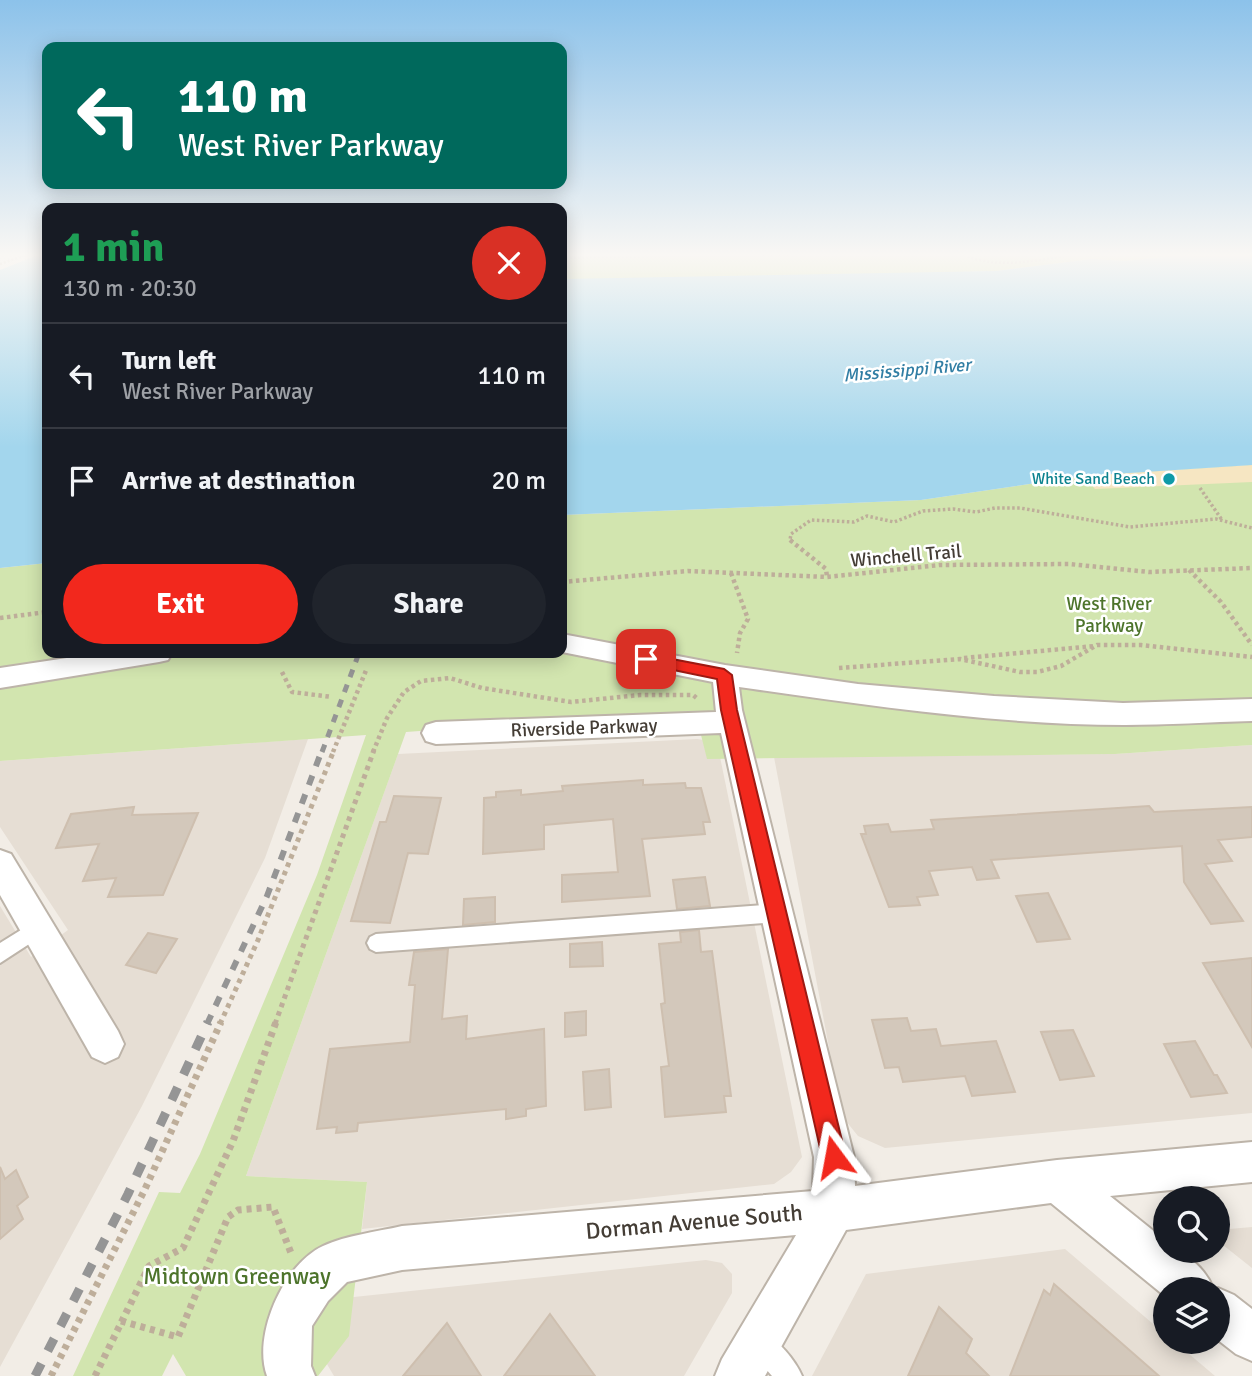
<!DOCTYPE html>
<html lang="en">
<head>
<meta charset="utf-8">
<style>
  :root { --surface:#171b24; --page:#20242c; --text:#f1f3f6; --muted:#9ea1a6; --line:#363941; --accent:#f2281d }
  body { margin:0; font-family:Signika,sans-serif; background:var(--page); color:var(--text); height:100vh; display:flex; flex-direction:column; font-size:26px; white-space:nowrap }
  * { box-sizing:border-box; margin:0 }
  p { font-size:23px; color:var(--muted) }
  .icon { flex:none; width:38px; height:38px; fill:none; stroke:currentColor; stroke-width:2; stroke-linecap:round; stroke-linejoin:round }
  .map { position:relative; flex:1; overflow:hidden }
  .details { position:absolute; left:42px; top:203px; width:525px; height:455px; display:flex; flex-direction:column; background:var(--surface); border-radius:14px; box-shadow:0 4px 18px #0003 }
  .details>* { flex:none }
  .top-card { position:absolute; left:42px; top:42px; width:525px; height:147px; border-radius:14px; box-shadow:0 4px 18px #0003; background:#00695c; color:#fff; overflow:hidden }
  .tools { position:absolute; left:1153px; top:1186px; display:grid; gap:14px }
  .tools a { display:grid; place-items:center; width:77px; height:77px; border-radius:50%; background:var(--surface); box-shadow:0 4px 18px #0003; font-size:35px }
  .pin { position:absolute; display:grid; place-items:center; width:60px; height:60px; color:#fff; margin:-30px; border-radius:14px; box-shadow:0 4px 10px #0006 }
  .me { position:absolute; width:77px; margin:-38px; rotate:347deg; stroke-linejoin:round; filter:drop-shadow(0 0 5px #0008) }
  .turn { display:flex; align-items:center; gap:24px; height:147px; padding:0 21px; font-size:32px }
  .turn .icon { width:91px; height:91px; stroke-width:2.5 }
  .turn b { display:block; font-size:49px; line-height:60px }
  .round { display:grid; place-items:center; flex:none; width:74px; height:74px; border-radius:37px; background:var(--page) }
  .summary { display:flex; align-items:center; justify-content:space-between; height:119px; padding:0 21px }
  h1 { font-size:42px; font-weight:700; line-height:52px; color:#1e9e55 }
  .action { display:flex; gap:14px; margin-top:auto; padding:14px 21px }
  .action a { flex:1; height:80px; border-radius:42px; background:var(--accent); color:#fff; font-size:28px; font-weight:700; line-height:80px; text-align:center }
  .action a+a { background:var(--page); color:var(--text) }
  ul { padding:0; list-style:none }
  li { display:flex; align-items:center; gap:21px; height:105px; padding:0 21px; border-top:2px solid var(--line) }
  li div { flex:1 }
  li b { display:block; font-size:26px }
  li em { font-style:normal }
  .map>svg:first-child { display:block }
  .residential { fill:#e6ded4 }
  .green { fill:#d2e5af }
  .sand { fill:#f6e6c2 }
  .water { fill:#a3d6ed }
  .building { fill:#d3c8bb; stroke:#cebfaf; stroke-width:2 }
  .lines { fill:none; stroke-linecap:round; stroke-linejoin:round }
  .lane-casing { stroke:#bdb4a9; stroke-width:4 }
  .street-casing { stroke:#bdb4a9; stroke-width:4 }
  .path-far4 { stroke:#beae9a; stroke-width:2.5; stroke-dasharray:2 2; stroke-linecap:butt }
  .path-far3 { stroke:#beae9a; stroke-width:3.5; stroke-dasharray:2.5 2.5; stroke-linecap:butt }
  .path-far2 { stroke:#beae9a; stroke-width:4.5; stroke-dasharray:3.5 3.5; stroke-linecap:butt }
  .path-far1 { stroke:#beae9a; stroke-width:5; stroke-dasharray:4.5 4.5; stroke-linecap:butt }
  .path { stroke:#beae9a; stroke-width:7; stroke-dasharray:5 5; stroke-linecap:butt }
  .lane { fill:#fff; fill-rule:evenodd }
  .street { fill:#fff; fill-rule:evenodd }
  .rail-far2 { stroke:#959595; stroke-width:5; stroke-dasharray:8 8; stroke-linecap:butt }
  .rail-far1 { stroke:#959595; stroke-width:6; stroke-dasharray:10 10; stroke-linecap:butt }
  .rail { stroke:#959595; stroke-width:9; stroke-dasharray:14 14; stroke-linecap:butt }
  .route { fill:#f2281d; stroke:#9d1a13; stroke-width:2 }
  .culture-dot { fill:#0f9aa8; stroke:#fff; stroke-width:2.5 }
  .labels { text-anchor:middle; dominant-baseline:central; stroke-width:5; stroke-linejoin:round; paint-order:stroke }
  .far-culture-label { font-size:16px; fill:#0d838f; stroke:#fff; text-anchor:end }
  .far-water-label { font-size:18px; font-style:italic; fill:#317ea4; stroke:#fff }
  .street-label { font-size:19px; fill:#443d35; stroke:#fff }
  .park-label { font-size:19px; fill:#4d742b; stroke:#fff }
  .near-street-label { font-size:23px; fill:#443d35; stroke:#fff }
  .near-park-label { font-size:23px; fill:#4d742b; stroke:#fff }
</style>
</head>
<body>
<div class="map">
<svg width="1252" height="1376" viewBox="0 0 1252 1376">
  <rect width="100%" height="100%" fill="#f2ede6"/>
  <g class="residential">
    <path d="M308,739L265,858L142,1106L0,1367V906L31,957L68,930L0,827V761Z"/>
    <path d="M697,739L710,741L718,747L802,1157L791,1172L774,1184L362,1229L367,1182L246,1176L398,754Z"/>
    <path d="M1252,745V1113L885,1148L858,1136L842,1116L774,757L1115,754Z"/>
    <path d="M1252,1227V1268L1218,1241V1230Z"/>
    <path d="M1065,1249L1165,1334L1166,1342H1175L1215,1376H812L866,1274Z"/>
    <path d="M706,1260L722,1263L732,1274V1293L684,1376H334L315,1344L335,1299Z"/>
  </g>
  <g class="green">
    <path d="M562,255H1232L1199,257L1186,255L1125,261L1092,259L996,271L562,283Z"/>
    <path d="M1252,465V745L1115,754L707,759L695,711L406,732L246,1176L367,1182L349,1336L318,1376H186L173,1354L162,1376H73L159,1192L180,1193L200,1154L317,875L366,735L0,761V568L47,563V653H562V515L921,500L1083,476Z"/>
  </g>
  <path class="sand" d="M1252,465V482L1095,489L1083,476Z"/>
  <g class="water">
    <path d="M38,255H47V563L0,568V270Z"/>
    <path d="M1186,255L1199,257L1252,255V465L1083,476L921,500L562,515V279L996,271L1092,259L1125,261Z"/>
  </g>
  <g class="building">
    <path d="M643,780V785L685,783L686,788H701L710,822H703L705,834L642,839L650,896L562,902V875L618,872L613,819L544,825V849L483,854L484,798L496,797V792L521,790V795L563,791L562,786Z"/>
    <path d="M394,796L441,798L428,854L408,853L390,923L351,921L380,822H386Z"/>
    <path d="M1149,806L1154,812L1252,807V837L1218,840L1232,861L1205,864L1243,921L1211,924L1184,882L1182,846L991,860L999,878L977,880L972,867L929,871L938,895L917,897L920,905L889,907L861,834H866L864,826L888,824L891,832L934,829L931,820Z"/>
    <path d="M134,807L132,815L198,813L163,895L108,897L116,878L83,881L99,844L56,848L71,814Z"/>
    <path d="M705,877L710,906L677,909L673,880Z"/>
    <path d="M1048,893L1070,939L1037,942L1016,896Z"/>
    <path d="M495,897V922L463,925L464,899Z"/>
    <path d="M699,930L701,952L712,951L731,1096H724L726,1112L665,1117L661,1067L669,1066L661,1004L665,1003L659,944L681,942L680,932Z"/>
    <path d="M148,933L177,939L156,973L126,965Z"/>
    <path d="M602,942L603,966L570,967V944Z"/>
    <path d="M448,949L442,1019L467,1016L466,1039L544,1029L546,1106L526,1109V1116L506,1119V1109L358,1123L357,1131L336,1133L337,1127L317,1129L330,1049L410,1042L415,985H409L414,952Z"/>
    <path d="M1252,958V1047L1203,963Z"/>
    <path d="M586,1011V1035L565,1037V1013Z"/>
    <path d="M907,1018L911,1031L936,1029L941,1046L996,1041L1015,1092L972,1096L965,1076L903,1082L899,1067L885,1068L872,1020Z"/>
    <path d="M1073,1030L1094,1076L1060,1080L1041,1032Z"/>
    <path d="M1195,1041L1214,1075H1217L1227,1093L1191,1097L1164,1044Z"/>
    <path d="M609,1069L611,1107L585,1110L583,1072Z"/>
    <path d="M0,1167L5,1179L16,1170L28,1197L17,1206L23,1219L0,1239Z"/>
    <path d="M1054,1284L1159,1376H1010L1044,1290L1050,1295Z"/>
    <path d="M939,1307L972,1339L966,1353L989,1376H908Z"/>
    <path d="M550,1314L595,1376H504Z"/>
    <path d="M447,1323L481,1376H403Z"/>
  </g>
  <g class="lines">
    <g class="lane-casing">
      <g id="lane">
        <path d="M777,904L783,907L786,913L783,919L777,922L376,952L370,949L367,943L370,937L376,934Z"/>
        <path d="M37,920L43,923L46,929L43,935L0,963V943Z"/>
        <path d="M762,1333C778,1339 795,1360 802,1376H772L753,1354L750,1345L753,1336Z"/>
      </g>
    </g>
    <g class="street-casing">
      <g id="street">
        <path d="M562,634L725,665L858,684L994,696L1123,703L1252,699V721C1210,722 1167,725 1125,725C998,725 865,705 739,687L742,710L854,1157L855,1186L1057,1160L1252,1142V1182L1110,1196L1166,1241V1251C1188,1251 1206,1270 1214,1290H1166V1297L1051,1203L846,1230L765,1376H715L722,1359L796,1235L402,1270L347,1282L328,1301L312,1326L311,1366L315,1376H267C252,1335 284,1264 323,1246C347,1235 376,1232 402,1226L813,1191L814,1157L721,733L436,744L426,741L422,733L426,725L436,722L716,712L713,682L562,652Z"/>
        <path d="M100,653H172L168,660L159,662L0,688V668Z"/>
        <path d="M0,850L11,854L118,1031L124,1044L118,1057L105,1063L92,1057L0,895Z"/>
        <path d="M1218,1288L1234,1295L1252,1309V1361L1236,1354L1218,1340V1290H1215Z"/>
      </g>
    </g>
    <g class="path-far4">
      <path d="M964,255C997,269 1034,261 1069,255"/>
      <path d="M647,256L791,255"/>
      <path d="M562,258L649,256"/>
      <path d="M0,264L26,255"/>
    </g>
    <g class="path-far3">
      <path d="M1200,488L1222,520"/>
      <path d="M793,542L790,540L791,534L811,520L854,522L867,516L894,522L923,511L953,509L976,512L995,508H1020L1130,527L1216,519L1252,528"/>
    </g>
    <g class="path-far2">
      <path d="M790,540L826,569L827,577"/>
      <path d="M1189,570L1221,602L1252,645"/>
      <path d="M731,573L748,619L740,633L737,653"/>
      <path d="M562,582L688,571L827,577L940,565L1069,564L1149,572L1252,568"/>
      <path d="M0,618L47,612"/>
      <path d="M964,658L1095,646"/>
      <path d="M839,668L960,659L1020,672H1037L1061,666L1097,645H1141L1252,657"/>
      <path d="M282,672L292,692L332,697"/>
      <path d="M333,752L367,668"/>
      <path d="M373,752L387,718L404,692L421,681L450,678L482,688L571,702L640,695H693L699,700"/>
    </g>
    <g class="path-far1">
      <path d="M220,1024L258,940L334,750"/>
      <path d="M275,1024L374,750"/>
    </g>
    <g class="path">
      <path d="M121,1321L178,1337L228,1217L238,1210L273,1207L291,1253"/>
      <path d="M51,1376L145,1189L221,1022"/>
      <path d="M95,1376L149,1266L183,1248L233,1141L276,1022"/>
    </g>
    <use href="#lane" class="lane"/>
    <use href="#street" class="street"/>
    <path class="rail-far2" d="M322,752L359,653"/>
    <path class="rail-far1" d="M207,1024L267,896L322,750"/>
    <path class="rail" d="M35,1376L128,1194L208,1022"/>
  </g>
  <linearGradient id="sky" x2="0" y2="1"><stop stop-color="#8cc2ea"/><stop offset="0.57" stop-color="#f9f7f4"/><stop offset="1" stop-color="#f9f7f4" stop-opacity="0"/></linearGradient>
  <rect width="1252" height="447" fill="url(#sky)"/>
  <path class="route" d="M646,654L724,669L732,675L737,710L846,1157L843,1166L834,1170L825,1166L822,1157L721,710L717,679L640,663L638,659Z"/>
  <circle class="culture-dot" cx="1169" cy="479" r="7"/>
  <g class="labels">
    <g class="far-culture-label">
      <text x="1155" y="479">White Sand Beach</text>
    </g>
    <g class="far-water-label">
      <text transform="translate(907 370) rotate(-5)">Mississippi River</text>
    </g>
    <g class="street-label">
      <text transform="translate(906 556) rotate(-5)">Winchell Trail</text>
      <text transform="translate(584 728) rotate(-2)">Riverside Parkway</text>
    </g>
    <g class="park-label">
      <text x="1109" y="604">West River<tspan x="1109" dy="22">Parkway</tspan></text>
    </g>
    <g class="near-street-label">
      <text transform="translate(694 1222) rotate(-5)">Dorman Avenue South</text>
    </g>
    <g class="near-park-label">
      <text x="237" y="1276">Midtown Greenway</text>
    </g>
  </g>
</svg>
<div class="tools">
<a><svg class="icon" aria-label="search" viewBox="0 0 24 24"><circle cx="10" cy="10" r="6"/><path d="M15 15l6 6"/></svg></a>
<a><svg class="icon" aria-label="layers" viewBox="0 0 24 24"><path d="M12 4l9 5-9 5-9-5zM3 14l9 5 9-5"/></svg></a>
</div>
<div class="pin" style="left:646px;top:659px;background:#d93025"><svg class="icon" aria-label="arrive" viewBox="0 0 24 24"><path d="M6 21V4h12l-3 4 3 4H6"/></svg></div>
<svg class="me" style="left:834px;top:1157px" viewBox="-20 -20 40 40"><path d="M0-17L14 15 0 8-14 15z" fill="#f2281d" stroke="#fff" stroke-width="4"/></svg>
<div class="top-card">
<div class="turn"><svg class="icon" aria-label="left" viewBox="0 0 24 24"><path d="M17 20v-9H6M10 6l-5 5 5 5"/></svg><div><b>110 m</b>West River Parkway</div></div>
</div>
<section class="details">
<div class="summary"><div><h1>1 min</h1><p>130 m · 20:30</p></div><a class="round" style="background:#d93025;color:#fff"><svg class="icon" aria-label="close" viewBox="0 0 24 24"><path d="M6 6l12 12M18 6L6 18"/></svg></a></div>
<ul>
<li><svg class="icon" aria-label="left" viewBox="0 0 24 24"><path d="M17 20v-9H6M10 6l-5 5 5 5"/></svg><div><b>Turn left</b><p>West River Parkway</p></div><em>110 m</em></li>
<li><svg class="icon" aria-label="arrive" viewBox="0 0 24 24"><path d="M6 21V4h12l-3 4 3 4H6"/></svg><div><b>Arrive at destination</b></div><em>20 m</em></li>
</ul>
<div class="action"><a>Exit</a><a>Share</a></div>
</section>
</div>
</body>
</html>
